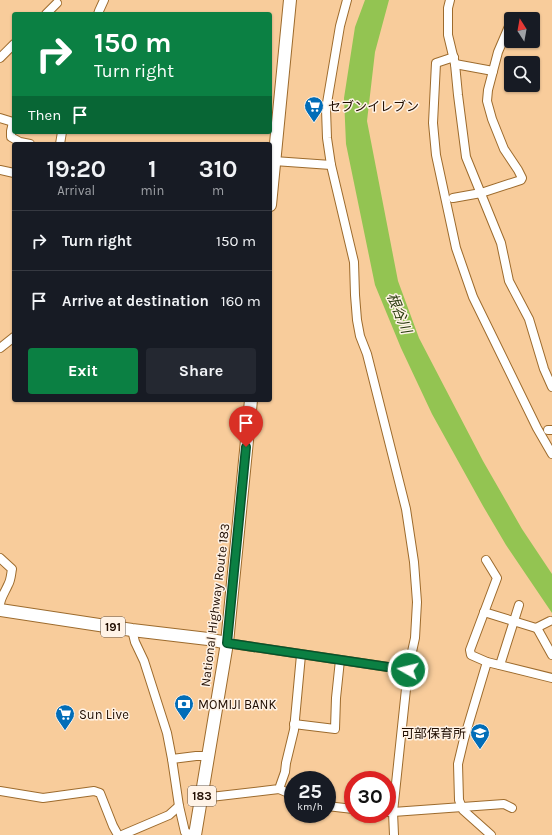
<!DOCTYPE html>
<html lang="en">
<head>
<meta charset="utf-8">
<style>
  :root { --surface:#171b24; --page:#242831; --text:#f1f3f6; --muted:#9ea1a6; --line:#363941; --accent:#0b8043 }
  body { margin:0; font-family:Karla,"Noto Sans JP",sans-serif; background:var(--page); color:var(--text); height:100vh; display:flex; flex-direction:column; font-size:15px; white-space:nowrap }
  * { box-sizing:border-box; margin:0 }
  p { font-size:13px; color:var(--muted) }
  .icon { flex:none; width:22px; height:22px; fill:none; stroke:currentColor; stroke-width:2; stroke-linecap:round; stroke-linejoin:round }
  .map { position:relative; flex:1; overflow:hidden }
  .sheet { position:absolute; left:12px; top:142px; width:260px; height:260px; display:flex; flex-direction:column; background:var(--surface); border-radius:4px; box-shadow:0 1px 3px #0004 }
  .sheet>* { flex:none }
  .banner { position:absolute; left:12px; top:12px; width:260px; height:122px; border-radius:4px; box-shadow:0 1px 3px #0004; background:#0b8043; color:#fff; overflow:hidden }
  .needle { width:26px; rotate:349deg }
  .controls { position:absolute; left:504px; top:12px; display:grid; gap:8px }
  .controls a { display:grid; place-items:center; width:36px; height:36px; border-radius:4px; background:var(--surface); box-shadow:0 1px 3px #0004; font-size:20px }
  .speed { position:absolute; left:284px; top:771px; display:flex; gap:8px; font-size:20px; font-weight:700; text-align:center }
  .speed>* { display:grid; place-content:center; width:52px; height:52px; border-radius:50%; background:var(--surface); box-shadow:0 1px 3px #0004; line-height:1 }
  .speed small { font-size:10px; font-weight:400 }
  .speed .limit { border:6px solid #d22; background:#fff; color:#111 }
  .pin { position:absolute; display:grid; place-items:center; width:34px; height:34px; color:#fff; margin:-41px -17px; border-radius:50% 50% 50% 0; rotate:-45deg; box-shadow:0 0 4px #0007 }
  .pin .icon { rotate:45deg }
  .me { position:absolute; width:44px; margin:-22px; rotate:278deg; stroke-linejoin:round; filter:drop-shadow(0 0 3px #0008) }
  .turn { display:flex; align-items:center; gap:14px; height:84px; padding:0 16px; font-size:18px }
  .turn .icon { width:52px; height:52px; stroke-width:2.5 }
  .turn b { display:block; font-size:28px; line-height:34px }
  .then { display:flex; align-items:center; height:38px; padding:0 16px; background:#0003; gap:8px; font-size:15px }
  .eta { display:flex; justify-content:space-evenly; align-items:center; height:68px; text-align:center }
  .eta b { font-size:24px; font-weight:700; line-height:28px }
  .cta { display:flex; gap:8px; margin-top:auto; padding:8px 16px }
  .cta a { flex:1; height:46px; border-radius:4px; background:var(--accent); color:#fff; font-size:16px; font-weight:700; line-height:46px; text-align:center }
  .cta a+a { background:var(--page); color:var(--text) }
  ul { padding:0; list-style:none }
  li { display:flex; align-items:center; gap:12px; height:60px; padding:0 16px; border-top:1px solid var(--line) }
  li div { flex:1 }
  li b { display:block; font-size:15px }
  li em { font-style:normal }
  .map>svg:first-child { display:block }
  .water { fill:#93c452 }
  .lines { fill:none; stroke-linecap:round; stroke-linejoin:round }
  .minor-casing { stroke:#9d6b2d; stroke-width:10 }
  .highway-casing { stroke:#9d6b2d; stroke-width:14 }
  .minor { stroke:#fff; stroke-width:8 }
  .highway { stroke:#fff; stroke-width:12 }
  .route-casing { stroke:#07532c; stroke-width:10 }
  .route { stroke:#0b8043; stroke-width:7 }
  .labels { text-anchor:middle; dominant-baseline:central; stroke-width:3; stroke-linejoin:round; paint-order:stroke }
  .shield { fill:#fff3e7; stroke:#635245; stroke-width:1 }
  .shield-label { font-size:12px; font-weight:bold; fill:#200d00 }
  .poi-label { font-size:13px; fill:#200d00; stroke:#fff3e7; text-anchor:start }
  .street-label { font-size:13px; fill:#200d00; stroke:#fff3e7 }
  .water-label { font-size:14px; font-style:italic; fill:#283a0c; stroke:#fff3e7 }
</style>
</head>
<body>
<div class="map">
<svg width="552" height="835" viewBox="0 0 552 835">
  <rect width="100%" height="100%" fill="#f8cc9b"/>
  <path class="water" d="M365,0H389L375,52L367,121L398,281L419,338L483,461L522,529L552,574V613L506,545L483,506L432,414L401,348L375,285L346,144L344,98L355,27Z"/>
  <g class="lines">
    <g class="minor-casing">
      <g id="minor">
        <path d="M347,0L340,26L326,109L327,138L331,165L354,262L355,295L357,320L360,336L367,354L406,509L414,562L417,602L415,638L408,670L393,812L394,835"/>
        <path d="M450,0L448,8V35L455,64L458,95L466,157L501,243L509,281L529,319L544,369L552,387"/>
        <path d="M46,14L57,3"/>
        <path d="M98,14L99,11L104,0"/>
        <path d="M454,57L436,63L433,123L436,155L456,248L473,297L537,428L552,454"/>
        <path d="M0,58L14,44"/>
        <path d="M455,64L493,71"/>
        <path d="M0,118L13,122L14,121"/>
        <path d="M13,122L11,131V137L20,142L30,144"/>
        <path d="M60,144L62,132"/>
        <path d="M274,161L331,165"/>
        <path d="M0,170L14,173"/>
        <path d="M453,198L481,193L521,180L522,178L518,170L504,149L492,119L487,101L488,90L498,52L510,24"/>
        <path d="M0,348L14,337"/>
        <path d="M548,430H552"/>
        <path d="M0,558L12,569C11,574 11,580 8,585C5,592 1,597 0,604"/>
        <path d="M486,560L497,578L470,650L471,655L487,662L552,678"/>
        <path d="M484,612L536,628L550,621"/>
        <path d="M537,628L552,655"/>
        <path d="M132,630L135,642L144,661L167,733L172,759L179,806L185,832L192,835"/>
        <path d="M227,643L408,670"/>
        <path d="M487,662L464,739L458,764L459,800L463,810L491,835"/>
        <path d="M500,665L519,605"/>
        <path d="M294,724L335,729L336,698L340,660"/>
        <path d="M172,759L196,756H208"/>
        <path d="M279,789L293,795"/>
        <path d="M0,791L43,798L94,791L100,793L113,826L118,835"/>
        <path d="M202,798L279,789L285,772L286,763L294,730L301,655"/>
        <path d="M327,806L353,809"/>
        <path d="M387,812H393L504,804L512,808"/>
        <path d="M122,835L169,815L179,806"/>
      </g>
    </g>
    <g class="highway-casing">
      <g id="highway">
        <path d="M270,205L290,0"/>
        <path d="M0,610L132,630L208,639L227,643"/>
        <path d="M195,835L227,643L251,400"/>
      </g>
    </g>
    <use href="#minor" class="minor"/>
    <use href="#highway" class="highway"/>
  </g>
  <g class="lines">
    <g class="route-casing">
      <path id="route" d="M246,447L227,643L408,670"/>
    </g>
    <use href="#route" class="route"/>
  </g>
  <defs>
    <g id="supermarket-pin" transform="scale(1)"><path d="M0 17L-7.5 6A9.5 9.5 0 1 1 7.5 6Z" fill="#016db8" stroke="#fff3e7"/><path d="M-6-5.5h2.5l.6 2H6L4.5 2H-2.5L-4.4-4H-6ZM-1.5 3.2a1.3 1.3 0 1 0 .1 0ZM3 3.2a1.3 1.3 0 1 0 .1 0Z" fill="#fff"/></g>
    <g id="bank-pin" transform="scale(1)"><path d="M0 17L-7.5 6A9.5 9.5 0 1 1 7.5 6Z" fill="#016db8" stroke="#fff3e7"/><path d="M-6-4H6V4H-6ZM0-2.3a2.3 2.3 0 1 0 0 4.6a2.3 2.3 0 1 0 0-4.6Z" fill="#fff"/></g>
    <g id="school-pin" transform="scale(1)"><path d="M0 17L-7.5 6A9.5 9.5 0 1 1 7.5 6Z" fill="#016db8" stroke="#fff3e7"/><path d="M0-5L7-2L0 1L-7-2ZM-4 1L0 2.5L4 1V4Q0 6-4 4Z" fill="#fff"/></g>
  </defs>
  <g fill-rule="evenodd">
    <use href="#supermarket-pin" x="314" y="106"/>
    <use href="#bank-pin" x="184" y="704"/>
    <use href="#supermarket-pin" x="65" y="714"/>
    <use href="#school-pin" x="480" y="733"/>
  </g>
  <g class="labels">
    <g class="shield">
      <rect x="101" y="617" width="24" height="20" rx="3"/>
      <rect x="188" y="786" width="28" height="20" rx="3"/>
    </g>
    <g class="shield-label">
      <text x="113" y="627">191</text>
      <text x="202" y="796">183</text>
    </g>
    <g class="poi-label">
      <text x="328" y="106">セブンイレブン</text>
      <text x="198" y="704">MOMIJI BANK</text>
      <text x="79" y="714">Sun Live</text>
      <text x="466" y="733" text-anchor="end">可部保育所</text>
    </g>
    <g class="street-label">
      <text transform="translate(215 605) rotate(-83)">National Highway Route 183</text>
    </g>
    <g class="water-label">
      <text transform="translate(399 313) rotate(68)">根谷川</text>
    </g>
  </g>
</svg>
<div class="controls">
<a><svg class="needle" viewBox="-14 -14 28 28"><path d="M0-13l5 13h-10z" fill="#e53935"/><path d="M0 13l5-13h-10z" fill="#9ea1a6"/></svg></a>
<a><svg class="icon" aria-label="search" viewBox="0 0 24 24"><circle cx="10" cy="10" r="6"/><path d="M15 15l6 6"/></svg></a>
</div>
<div class="speed"><div>25<small>km/h</small></div><div class="limit">30</div></div>
<div class="pin" style="left:246px;top:447px;background:#d93025"><svg class="icon" aria-label="arrive" viewBox="0 0 24 24"><path d="M6 21V4h12l-3 4 3 4H6"/></svg></div>
<svg class="me" style="left:408px;top:670px" viewBox="-20 -20 40 40"><circle r="17" fill="#0b8043" stroke="#fff" stroke-width="3"/><path d="M0-11L8 9 0 5-8 9z" fill="#fff"/></svg>
<div class="banner">
<div class="turn"><svg class="icon" aria-label="right" viewBox="0 0 24 24"><path d="M7 20v-9h11M14 6l5 5-5 5"/></svg><div><b>150 m</b>Turn right</div></div>
<div class="then">Then<svg class="icon" aria-label="arrive" viewBox="0 0 24 24"><path d="M6 21V4h12l-3 4 3 4H6"/></svg></div>
</div>
<section class="sheet">
<div class="eta">
<div><b>19:20</b><p>Arrival</p></div>
<div><b>1</b><p>min</p></div>
<div><b>310</b><p>m</p></div>
</div>
<ul>
<li><svg class="icon" aria-label="right" viewBox="0 0 24 24"><path d="M7 20v-9h11M14 6l5 5-5 5"/></svg><div><b>Turn right</b></div><em>150 m</em></li>
<li><svg class="icon" aria-label="arrive" viewBox="0 0 24 24"><path d="M6 21V4h12l-3 4 3 4H6"/></svg><div><b>Arrive at destination</b></div><em>160 m</em></li>
</ul>
<div class="cta"><a>Exit</a><a>Share</a></div>
</section>
</div>
</body>
</html>
